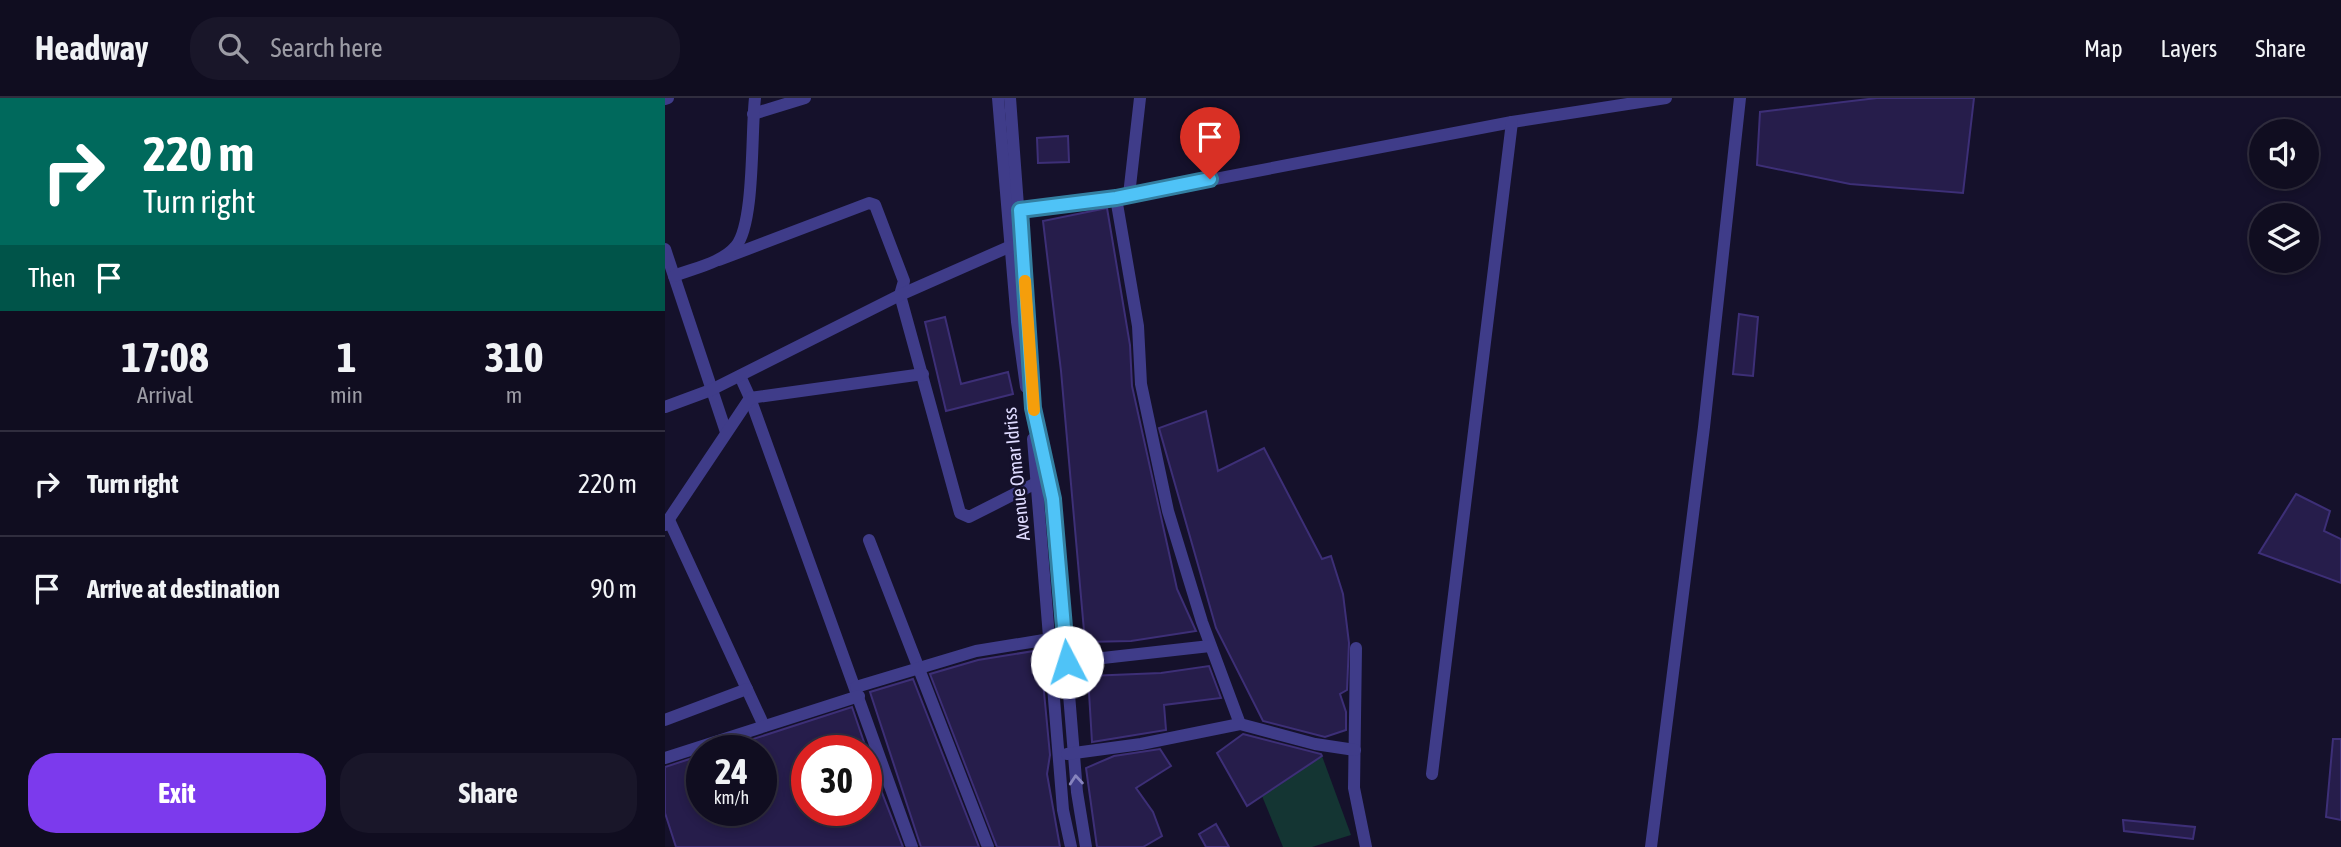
<!DOCTYPE html>
<html lang="en">
<head>
<meta charset="utf-8">
<style>
  :root { --surface:#100d20; --page:#191629; --text:#f1f3f6; --muted:#9c9ca5; --line:#302d3e; --accent:#7c3aed }
  body { margin:0; font-family:"Asap Condensed",sans-serif; background:var(--page); color:var(--text); height:100vh; display:flex; flex-direction:column; font-size:26px; white-space:nowrap }
  * { box-sizing:border-box; margin:0 }
  p { font-size:23px; color:var(--muted) }
  .icon { flex:none; width:38px; height:38px; fill:none; stroke:currentColor; stroke-width:2; stroke-linecap:round; stroke-linejoin:round }
  .map { position:relative; flex:1; overflow:hidden }
  .sheet { display:flex; flex-direction:column; background:var(--surface); width:665px }
  .sheet>* { flex:none }
  .hud { background:#00695c; color:#fff; overflow:hidden }
  .tools { position:absolute; left:1584px; top:21px; display:grid; gap:14px }
  .tools a { display:grid; place-items:center; width:70px; height:70px; border-radius:50%; background:var(--surface); box-shadow:0 4px 10px #0003,0 0 0 2px var(--line); font-size:35px }
  .speed { position:absolute; left:21px; top:637px; display:flex; gap:14px; font-size:35px; font-weight:700; text-align:center }
  .speed>* { display:grid; place-content:center; width:91px; height:91px; border-radius:50%; background:var(--surface); box-shadow:0 4px 10px #0003,0 0 0 2px var(--line); line-height:1 }
  .speed small { font-size:18px; font-weight:400 }
  .speed .limit { border:10px solid #d22; background:#fff; color:#111 }
  .pin { position:absolute; display:grid; place-items:center; width:60px; height:60px; color:#fff; margin:-72px -30px; border-radius:50% 50% 50% 0; rotate:-45deg; box-shadow:0 0 7px #0007 }
  .pin .icon { rotate:45deg }
  .me { position:absolute; width:77px; margin:-38px; rotate:355deg; stroke-linejoin:round; filter:drop-shadow(0 0 5px #0008) }
  .turn { display:flex; align-items:center; gap:24px; height:147px; padding:0 28px; font-size:32px }
  .turn .icon { width:91px; height:91px; stroke-width:2.5 }
  .turn b { display:block; font-size:49px; line-height:60px }
  .then { display:flex; align-items:center; height:66px; padding:0 28px; background:#0003; gap:14px; font-size:26px }
  .eta { display:flex; justify-content:space-evenly; align-items:center; height:119px; text-align:center }
  .eta b { font-size:42px; font-weight:700; line-height:49px }
  .action { display:flex; gap:14px; margin-top:auto; padding:14px 28px }
  .action a { flex:1; height:80px; border-radius:28px; background:var(--accent); color:#fff; font-size:28px; font-weight:700; line-height:80px; text-align:center }
  .action a+a { background:var(--page); color:var(--text) }
  ul { padding:0; list-style:none }
  li { display:flex; align-items:center; gap:21px; height:105px; padding:0 28px; border-top:2px solid var(--line) }
  li div { flex:1 }
  li b { display:block; font-size:26px }
  li em { font-style:normal }
  header { display:flex; align-items:center; gap:42px; box-sizing:border-box; height:98px; padding:0 35px; background:var(--surface); border-bottom:2px solid var(--line) }
  header strong { font-size:33px }
  nav { display:flex; gap:38px; margin-inline-start:auto; font-size:24px }
  .search { width:490px; height:63px; background:var(--page); display:flex; align-items:center; gap:18px; box-sizing:border-box; padding:0 24px; border-radius:28px; color:var(--muted); font-size:26px }
  main { display:flex; flex:1; min-height:0 }
  .map>svg:first-child { display:block }
  .green { fill:#143533 }
  .building { fill:#261d4b; stroke:#3d2f77; stroke-width:2 }
  .lines { fill:none; stroke-linecap:round; stroke-linejoin:round }
  .street { stroke:#3f3c89; stroke-width:12 }
  .oneway { stroke:#8784be }
  .route-casing { stroke:#337fa1; stroke-width:18 }
  .route { stroke:#4fc3f7; stroke-width:12 }
  .slow { stroke:#f59e0b; stroke-width:12 }
  .labels { text-anchor:middle; dominant-baseline:central; stroke-width:5; stroke-linejoin:round; paint-order:stroke }
  .street-label { font-size:19px; fill:#dfdbff; stroke:#15112b }
</style>
</head>
<body>
<header>
<strong>Headway</strong>
<div class="search"><svg class="icon" aria-label="search" viewBox="0 0 24 24"><circle cx="10" cy="10" r="6"/><path d="M15 15l6 6"/></svg>Search here</div>
<nav><a>Map</a><a>Layers</a><a>Share</a></nav>
</header>
<main>
<section class="sheet">
<div class="hud">
<div class="turn"><svg class="icon" aria-label="right" viewBox="0 0 24 24"><path d="M7 20v-9h11M14 6l5 5-5 5"/></svg><div><b>220 m</b>Turn right</div></div>
<div class="then">Then<svg class="icon" aria-label="arrive" viewBox="0 0 24 24"><path d="M6 21V4h12l-3 4 3 4H6"/></svg></div>
</div>
<div class="eta">
<div><b>17:08</b><p>Arrival</p></div>
<div><b>1</b><p>min</p></div>
<div><b>310</b><p>m</p></div>
</div>
<ul>
<li><svg class="icon" aria-label="right" viewBox="0 0 24 24"><path d="M7 20v-9h11M14 6l5 5-5 5"/></svg><div><b>Turn right</b></div><em>220 m</em></li>
<li><svg class="icon" aria-label="arrive" viewBox="0 0 24 24"><path d="M6 21V4h12l-3 4 3 4H6"/></svg><div><b>Arrive at destination</b></div><em>90 m</em></li>
</ul>
<div class="action"><a>Exit</a><a>Share</a></div>
</section>
<div class="map">
<svg width="1676" height="749" viewBox="0 0 1676 749">
  <rect width="100%" height="100%" fill="#15112b"/>
  <path class="green" d="M657,658L686,737L647,749H618L597,698Z"/>
  <g class="building">
    <path d="M1212,0H1309L1298,95L1185,86L1092,67L1095,14Z"/>
    <path d="M403,38L404,64L373,65L372,40Z"/>
    <path d="M442,110L465,247L467,288L512,491L531,533L466,543L420,544L396,273L378,123Z"/>
    <path d="M1074,216L1093,219L1088,278L1068,276Z"/>
    <path d="M280,219L296,286L343,274L348,296L281,313L260,224Z"/>
    <path d="M541,313L553,373L599,350L657,461L666,458L678,496L684,545L682,592L675,596L681,614V632L660,639L598,623L551,530L494,330Z"/>
    <path d="M1631,396L1665,413L1659,433L1676,441V485L1594,455Z"/>
    <path d="M375,552L385,657L382,676L395,749H332L265,576L313,562Z"/>
    <path d="M544,568L556,600L499,607L501,632L427,644L423,578L496,575Z"/>
    <path d="M248,581L314,749H256L205,594Z"/>
    <path d="M187,609L202,653H142V712H201L202,656L238,749H11L0,715V669L37,657V712H96V653H51Z"/>
    <path d="M578,636L656,656L657,658L582,708L552,655Z"/>
    <path d="M1668,641H1676V722L1661,719Z"/>
    <path d="M495,651L506,668L471,690L488,714L497,738L478,749H432L421,670L449,658Z"/>
    <path d="M1458,722L1530,729L1528,741L1459,733Z"/>
    <path d="M551,726L564,749H541L534,736Z"/>
  </g>
  <g class="lines">
    <g class="street">
      <path d="M333,0L352,224L361,289"/>
      <path d="M345,0L368,310L388,401L412,694L421,749"/>
      <path d="M0,1L3,0"/>
      <path d="M88,16L140,0"/>
      <path d="M464,97L475,0"/>
      <path d="M451,100L473,228L476,286L503,413L537,524L575,626"/>
      <path d="M350,113L451,100L847,24L1001,0"/>
      <path d="M0,151L61,334"/>
      <path d="M54,162L204,105L210,107L239,183L235,197L295,415L304,419L371,385"/>
      <path d="M9,178C29,170 57,165 71,148C90,125 86,33 90,0"/>
      <path d="M75,278L85,300L247,749"/>
      <path d="M0,309L46,292L235,197L346,148"/>
      <path d="M368,341L398,712L406,749"/>
      <path d="M4,422L99,628"/>
      <path d="M0,427L85,300L258,276"/>
      <path d="M204,442L323,749"/>
      <path d="M691,550L689,690L701,749"/>
      <path d="M402,564L545,548"/>
      <path d="M191,589L311,553L385,541"/>
      <path d="M0,622L82,591"/>
      <path d="M402,656L476,646L575,626L650,646L690,652"/>
      <path d="M0,660L194,598"/>
      <path d="M767,676L847,24"/>
      <path d="M986,749L1039,329L1075,0"/>
    </g>
  </g>
  <defs><path id="oneway-chevron" d="M-2-3.5L2.5 0L-2 3.5" fill="none" stroke-width="1.6" stroke-linecap="round" stroke-linejoin="round" transform="scale(1.75)"/></defs>
  <use class="oneway" href="#oneway-chevron" transform="translate(411 682) rotate(-95)"/>
  <g class="lines">
    <g class="route-casing">
      <path id="route" d="M402,564L388,401L368,310L355,112L451,100L545,81"/>
    </g>
    <use href="#route" class="route"/>
    <path class="slow" d="M360,183L369,312"/>
  </g>
  <g class="labels">
    <g class="street-label">
      <text transform="translate(351 376) rotate(-96)">Avenue Omar Idriss</text>
    </g>
  </g>
</svg>
<div class="tools">
<a><svg class="icon" aria-label="sound" viewBox="0 0 24 24"><path d="M4 9h4l5-4v14l-5-4H4zM17 9q2 3 0 6"/></svg></a>
<a><svg class="icon" aria-label="layers" viewBox="0 0 24 24"><path d="M12 4l9 5-9 5-9-5zM3 14l9 5 9-5"/></svg></a>
</div>
<div class="speed"><div>24<small>km/h</small></div><div class="limit">30</div></div>
<div class="pin" style="left:545px;top:81px;background:#d93025"><svg class="icon" aria-label="arrive" viewBox="0 0 24 24"><path d="M6 21V4h12l-3 4 3 4H6"/></svg></div>
<svg class="me" style="left:402px;top:564px" viewBox="-20 -20 40 40"><circle r="19" fill="#fff"/><path d="M0-13L10 11 0 6-10 11z" fill="#4fc3f7"/></svg>
</div>
</main>
</body>
</html>
